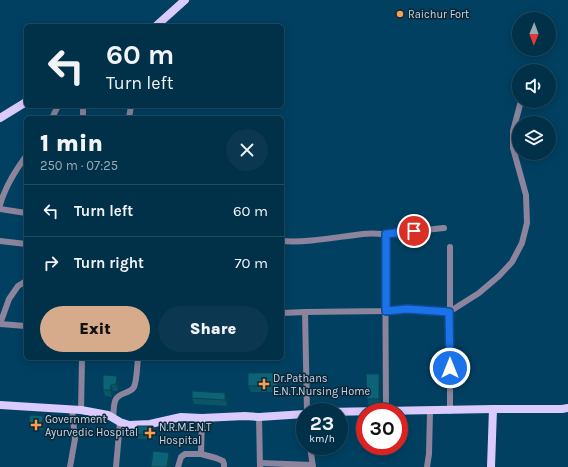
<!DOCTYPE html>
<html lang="en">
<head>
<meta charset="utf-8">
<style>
  :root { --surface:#013049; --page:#0b3850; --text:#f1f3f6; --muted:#96a9b4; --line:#234b61; --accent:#d6ab8b }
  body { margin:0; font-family:Karla,sans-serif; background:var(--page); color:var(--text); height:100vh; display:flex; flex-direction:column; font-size:15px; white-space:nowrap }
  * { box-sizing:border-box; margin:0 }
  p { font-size:13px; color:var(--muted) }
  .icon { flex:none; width:22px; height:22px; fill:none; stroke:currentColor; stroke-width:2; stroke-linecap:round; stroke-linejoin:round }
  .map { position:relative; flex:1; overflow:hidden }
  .side { position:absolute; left:24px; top:116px; width:260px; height:244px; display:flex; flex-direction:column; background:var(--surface); border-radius:6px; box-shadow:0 2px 10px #0003,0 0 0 1px var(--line) }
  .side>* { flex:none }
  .hud { position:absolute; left:24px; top:24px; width:260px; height:84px; border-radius:6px; box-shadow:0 2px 10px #0003,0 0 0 1px var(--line); background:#013049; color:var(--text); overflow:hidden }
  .needle { width:26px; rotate:181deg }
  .controls { position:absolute; left:512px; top:12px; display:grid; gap:8px }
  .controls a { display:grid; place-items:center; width:44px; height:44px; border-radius:50%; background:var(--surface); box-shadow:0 2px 10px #0003,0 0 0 1px var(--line); font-size:20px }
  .speed { position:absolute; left:296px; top:403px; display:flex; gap:8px; font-size:20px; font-weight:700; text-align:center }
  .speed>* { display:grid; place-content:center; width:52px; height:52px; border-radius:50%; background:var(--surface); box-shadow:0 2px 10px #0003,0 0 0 1px var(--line); line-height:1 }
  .speed small { font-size:10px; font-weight:400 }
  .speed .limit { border:6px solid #d22; background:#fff; color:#111 }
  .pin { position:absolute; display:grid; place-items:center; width:34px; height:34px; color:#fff; margin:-17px; border:2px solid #fff; border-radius:50%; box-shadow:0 1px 4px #0007 }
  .me { position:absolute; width:44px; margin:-22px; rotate:0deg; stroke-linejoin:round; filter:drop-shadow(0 0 3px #0008) }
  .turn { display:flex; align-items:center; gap:14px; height:84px; padding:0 16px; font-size:18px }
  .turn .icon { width:52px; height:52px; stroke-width:2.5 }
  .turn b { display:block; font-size:28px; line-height:34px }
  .round { display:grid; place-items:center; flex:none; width:42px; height:42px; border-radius:21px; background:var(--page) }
  .headline { display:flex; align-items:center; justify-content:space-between; height:68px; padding:0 16px }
  h1 { font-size:24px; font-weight:800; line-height:30px }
  .cta { display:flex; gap:8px; margin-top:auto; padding:8px 16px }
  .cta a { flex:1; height:46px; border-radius:24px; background:var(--accent); color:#111; font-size:16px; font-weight:800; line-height:46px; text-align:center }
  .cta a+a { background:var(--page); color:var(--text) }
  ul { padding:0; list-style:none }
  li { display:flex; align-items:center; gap:12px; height:52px; padding:0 16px; border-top:1px solid var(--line) }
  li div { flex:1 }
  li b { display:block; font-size:15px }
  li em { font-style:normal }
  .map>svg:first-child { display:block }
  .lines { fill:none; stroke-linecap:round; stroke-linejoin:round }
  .minor { stroke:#8c849c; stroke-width:6 }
  .major { stroke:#dbcbfc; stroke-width:8 }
  .wall { fill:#0a5567 }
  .shaded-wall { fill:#084554 }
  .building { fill:#0c6378; stroke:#084554 }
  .route-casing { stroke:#114b97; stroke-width:10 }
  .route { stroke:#1a73e8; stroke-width:7 }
  .poi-dot { fill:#f99f4d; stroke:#0e2534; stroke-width:1.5 }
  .labels { text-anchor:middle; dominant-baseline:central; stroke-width:3; stroke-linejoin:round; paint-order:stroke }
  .poi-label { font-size:11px; fill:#bfdaee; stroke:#0e2534; text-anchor:start }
</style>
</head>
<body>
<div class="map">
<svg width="568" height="467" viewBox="0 0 568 467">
  <rect width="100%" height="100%" fill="#014061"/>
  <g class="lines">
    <g class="minor">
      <path d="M83,106V118"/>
      <path d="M52,118L58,106"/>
      <path d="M129,118L131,106"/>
      <path d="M0,205C5,187 15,171 26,156"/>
      <path d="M0,209L26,213"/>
      <path d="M385,234L444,228"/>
      <path d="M0,241L26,244"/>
      <path d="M282,241C309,243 336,237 363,234C371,233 378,234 385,234L386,411"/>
      <path d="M305,312L307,412"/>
      <path d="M282,313L305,312L386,311L407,309L449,312L479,293L499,276L512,262L522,243L527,223L526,195L513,148V131L521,101"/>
      <path d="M0,324L9,299L18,286L26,281"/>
      <path d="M0,324L26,326"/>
      <path d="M81,410L82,358"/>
      <path d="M450,411V247"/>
      <path d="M259,417L260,467"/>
      <path d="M113,418C114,412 113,404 116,399C120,392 130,394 134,387C137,380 137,366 138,358"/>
      <path d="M310,446L313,467"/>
      <path d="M201,454L216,458L223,461L224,464V467"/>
      <path d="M260,463L312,465"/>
      <path d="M70,467L75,439L72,409"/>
      <path d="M116,467L120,422"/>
      <path d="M178,467L181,457L185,454H201L202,418"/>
      <path d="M427,467L429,454L430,411"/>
    </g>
    <g class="major">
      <path d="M156,26L185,0"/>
      <path d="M0,118L26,102"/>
      <path d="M0,405L81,410L108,415L120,422L129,425L150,424L181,417L202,418L245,416L259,417L305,414"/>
      <path d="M325,412L493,409H562L568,408"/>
      <path d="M491,467L493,409"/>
    </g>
  </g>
  <g class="wall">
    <path d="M277,373L279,379V392H251L248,386Z"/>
    <path d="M379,374L381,381V405L369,406L367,399Z"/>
    <path d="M117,376L119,382L118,391H113L112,397L105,396L103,390Z"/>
    <path d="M192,398L228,400L227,406L194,404Z"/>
    <path d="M43,416L45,420L44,430L31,428L29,424Z"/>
    <path d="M153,426L155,430L154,439H138L137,434Z"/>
  </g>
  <g class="shaded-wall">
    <path d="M277,373L279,379V392L277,386Z"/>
    <path d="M379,374L381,381V405L379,399Z"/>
    <path d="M117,376L119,382L118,391L116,384Z"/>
    <path d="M111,385L113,391L112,397L110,390Z"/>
    <path d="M225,393L228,400L227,406L225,400Z"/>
    <path d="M43,416L45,420L44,430L42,426Z"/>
    <path d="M153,426L155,430L154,439L153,435Z"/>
    <path d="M169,453L172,461L171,467H167Z"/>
  </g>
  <g class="building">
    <rect x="248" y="373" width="29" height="13"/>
    <path d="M366,374H379V399H367Z"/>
    <path d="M103,375L117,376L116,384L111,385L110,390H103Z"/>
    <path d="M192,391L225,393V400L192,398Z"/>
    <path d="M30,415L43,416L42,426L29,424Z"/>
    <path d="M137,426H153V435L137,434Z"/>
    <path d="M153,451L169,453L167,467H151Z"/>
  </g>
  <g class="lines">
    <g class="route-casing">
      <path id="route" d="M414,231L386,234V311L407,309L449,312L450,368"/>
    </g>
    <use href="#route" class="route"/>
  </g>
  <g class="poi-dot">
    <circle cx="400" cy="14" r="4"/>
    <path d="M262 378h4v4h4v4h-4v4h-4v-4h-4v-4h4z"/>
    <path d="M34 419h4v4h4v4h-4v4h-4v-4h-4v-4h4z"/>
    <path d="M148 427h4v4h4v4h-4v4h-4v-4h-4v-4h4z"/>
  </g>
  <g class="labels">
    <g class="poi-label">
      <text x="408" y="14">Raichur Fort</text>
      <text x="273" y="378">Dr.Pathans<tspan x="273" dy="13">E.N.T.Nursing Home</tspan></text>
      <text x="45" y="419">Government<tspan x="45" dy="13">Ayurvedic Hospital</tspan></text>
      <text x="159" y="427">N.R.M.E.N.T<tspan x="159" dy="13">Hospital</tspan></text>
    </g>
  </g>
</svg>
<div class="controls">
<a><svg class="needle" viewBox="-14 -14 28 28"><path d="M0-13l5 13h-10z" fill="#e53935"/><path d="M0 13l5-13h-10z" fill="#96a9b4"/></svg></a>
<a><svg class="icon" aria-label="sound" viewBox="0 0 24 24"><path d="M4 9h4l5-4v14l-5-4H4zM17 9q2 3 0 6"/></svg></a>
<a><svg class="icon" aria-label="layers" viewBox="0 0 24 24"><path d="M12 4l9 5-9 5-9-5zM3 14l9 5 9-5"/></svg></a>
</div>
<div class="speed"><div>23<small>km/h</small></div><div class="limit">30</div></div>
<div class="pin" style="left:414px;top:231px;background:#d93025"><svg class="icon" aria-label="arrive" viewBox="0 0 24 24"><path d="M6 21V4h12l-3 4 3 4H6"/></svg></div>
<svg class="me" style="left:450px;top:368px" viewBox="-20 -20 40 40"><circle r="17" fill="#1a73e8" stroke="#fff" stroke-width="3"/><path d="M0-11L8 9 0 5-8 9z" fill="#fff"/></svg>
<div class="hud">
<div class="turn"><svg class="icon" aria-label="left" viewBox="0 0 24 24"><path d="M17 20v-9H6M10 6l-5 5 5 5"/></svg><div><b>60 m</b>Turn left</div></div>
</div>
<section class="side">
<div class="headline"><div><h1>1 min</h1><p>250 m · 07:25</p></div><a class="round"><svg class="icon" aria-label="close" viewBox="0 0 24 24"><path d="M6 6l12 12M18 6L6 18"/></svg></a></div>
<ul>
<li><svg class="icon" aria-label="left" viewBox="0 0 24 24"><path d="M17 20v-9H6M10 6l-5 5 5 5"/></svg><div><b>Turn left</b></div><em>60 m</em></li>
<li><svg class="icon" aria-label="right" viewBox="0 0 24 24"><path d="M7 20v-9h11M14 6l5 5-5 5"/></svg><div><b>Turn right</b></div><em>70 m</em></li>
</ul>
<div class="cta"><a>Exit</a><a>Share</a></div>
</section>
</div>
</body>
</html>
